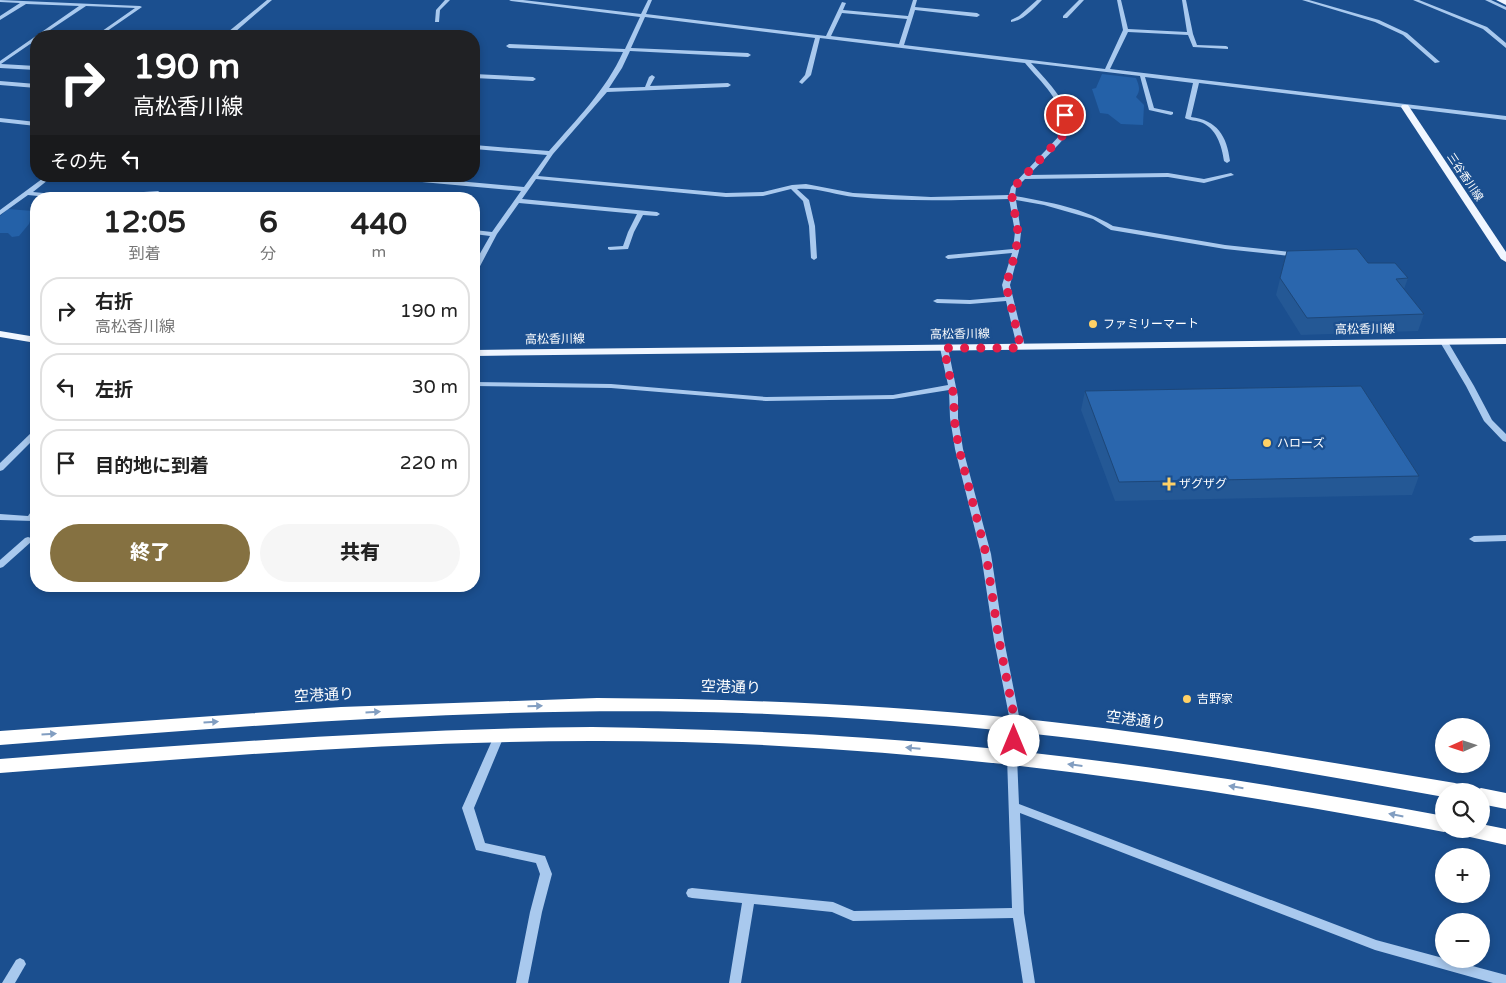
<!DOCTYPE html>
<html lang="ja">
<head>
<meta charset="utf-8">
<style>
  :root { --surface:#fff; --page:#f6f6f6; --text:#222; --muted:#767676; --line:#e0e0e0; --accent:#857141 }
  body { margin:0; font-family:"Varela Round","Noto Sans JP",sans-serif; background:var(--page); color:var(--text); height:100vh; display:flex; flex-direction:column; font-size:19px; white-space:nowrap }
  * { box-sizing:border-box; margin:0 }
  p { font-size:16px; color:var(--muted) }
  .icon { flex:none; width:28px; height:28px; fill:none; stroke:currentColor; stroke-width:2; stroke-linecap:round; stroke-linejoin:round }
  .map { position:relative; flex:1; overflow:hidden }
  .side { position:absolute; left:30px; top:192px; width:450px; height:400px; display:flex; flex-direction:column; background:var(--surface); border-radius:20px; box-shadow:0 2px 8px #0003 }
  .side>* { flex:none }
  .banner { position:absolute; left:30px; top:30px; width:450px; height:152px; border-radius:20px; box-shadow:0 2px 8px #0003; background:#202124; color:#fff; overflow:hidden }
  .needle { width:32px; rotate:267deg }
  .tools { position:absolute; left:1435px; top:718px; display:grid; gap:10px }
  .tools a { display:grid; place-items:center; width:55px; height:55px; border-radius:50%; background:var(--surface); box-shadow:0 2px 8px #0003; font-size:25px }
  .pin { position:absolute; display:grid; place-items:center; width:42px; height:42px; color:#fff; margin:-21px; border:2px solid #fff; border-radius:50%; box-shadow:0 1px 5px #0007 }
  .me { position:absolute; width:55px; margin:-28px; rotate:0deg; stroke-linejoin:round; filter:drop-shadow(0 0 4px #0008) }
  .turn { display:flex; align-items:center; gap:18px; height:105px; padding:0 20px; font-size:22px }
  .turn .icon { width:65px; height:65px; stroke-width:2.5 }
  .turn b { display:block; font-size:35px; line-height:42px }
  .then { display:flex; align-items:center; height:48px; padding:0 20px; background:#0003; gap:10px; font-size:19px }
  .eta { display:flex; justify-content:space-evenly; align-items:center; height:85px; text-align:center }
  .eta b { font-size:30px; font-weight:800; line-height:35px }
  .primary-button { display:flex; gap:10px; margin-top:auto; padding:10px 20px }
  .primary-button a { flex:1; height:58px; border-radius:30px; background:var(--accent); color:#fff; font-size:20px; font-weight:800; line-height:58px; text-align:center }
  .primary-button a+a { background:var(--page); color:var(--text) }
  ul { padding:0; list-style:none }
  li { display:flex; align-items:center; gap:15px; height:68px; margin:0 10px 8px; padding:0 10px; border:2px solid var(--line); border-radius:20px }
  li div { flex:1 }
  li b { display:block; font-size:19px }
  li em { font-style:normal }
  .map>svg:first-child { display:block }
  .green { fill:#2461a8 }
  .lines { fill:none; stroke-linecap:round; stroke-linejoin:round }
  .minor { fill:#a9c9ee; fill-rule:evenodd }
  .major { fill:#f0f6ff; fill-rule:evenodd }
  .highway { fill:#fff; fill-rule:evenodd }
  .wall { fill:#245895 }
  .building { fill:#2a66ad; stroke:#1d4779 }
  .oneway { fill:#829ec1 }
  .route { stroke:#e11d48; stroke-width:9; stroke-dasharray:0 16.2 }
  .poi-dot { fill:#ffd166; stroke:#1b4f8f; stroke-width:2 }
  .labels { text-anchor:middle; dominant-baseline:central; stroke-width:5; stroke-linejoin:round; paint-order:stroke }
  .far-street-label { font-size:11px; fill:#fff; stroke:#1b4f8f }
  .poi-label { font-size:12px; fill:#fff; stroke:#1b4f8f; text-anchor:start }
  .street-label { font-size:12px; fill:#fff; stroke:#1b4f8f }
  .near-street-label { font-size:15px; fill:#fff; stroke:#1b4f8f }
</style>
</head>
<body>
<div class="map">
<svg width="1506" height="983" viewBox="0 0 1506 983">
  <rect width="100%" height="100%" fill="#1b4f8f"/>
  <g class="green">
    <path d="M1102,74L1136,78C1139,86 1141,90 1136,97L1144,105L1143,125L1121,124L1108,114L1100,113L1092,89L1096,88Z"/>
    <path d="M8,209L33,211L29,224L19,236L12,237L8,233H0V216Z"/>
  </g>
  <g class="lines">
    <g class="minor">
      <path d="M0,0L140,6L142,7L100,36H95L135,8L86,6L41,36H36V40L1,64L36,66V70L0,68V61L79,6L26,4L0,20V16L20,3L0,2Z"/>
      <path d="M267,0H272L235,32L322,34L325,36L232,35L226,36L225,35L228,32Z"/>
      <path d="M445,0H450L440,10L439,22H435L436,10Z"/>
      <path d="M509,0H523L641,14L648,0H652L646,14L826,36L842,2L846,3L843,10L908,16L913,0H917L915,7L977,13L980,15L977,17L915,10L904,45L1105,69L1123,30L1117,0H1121L1128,29L1187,32L1182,0H1186L1193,34L1197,45L1226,46L1228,47V49L1193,47L1188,35L1128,32L1110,69L1506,116V120L1199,83L1191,117C1217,120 1227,136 1230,161L1227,163L1224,161C1222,146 1216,127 1200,122C1195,120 1190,121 1185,118L1193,83L1145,77L1154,108L1173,112V114L1171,115L1149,110L1140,76L1031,63C1045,79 1076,108 1068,132C1066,139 1035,168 1029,175L1168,173L1204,179L1231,173L1234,175L1204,183L1168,177L1025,179L1016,188L1015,196C1049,202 1084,208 1113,226L1225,245L1290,252L1293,254L1290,256L1225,249L1111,230L1093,219L1044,205L1016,200L1021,232L1019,251L1010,285L1025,347L1021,349L1017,347L1006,301L970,304L937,303L933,301L937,299L970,300L1005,297L1002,285L1012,253L948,259L945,257L948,255L1013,249L1015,232L1009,199C958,200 906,202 855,197C835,195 817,187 797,189L809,200L815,226L817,258L814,260L811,258L809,226L803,201L791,189L763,196L726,197L536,179L522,199L657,212L660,214L657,216L643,215L634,232L628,249L610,250L608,249V247L623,246L628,232L637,214L519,203L497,234L478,270L474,272V264L490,236L474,234V230L492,232L521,191L378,178L375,176H402L524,187L547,155L474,149V145L549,151C576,120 606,90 623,52L509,48L506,46L509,44L625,49L640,17L511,1ZM842,13L907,19L899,44L831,36ZM645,17L815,38L805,75L799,82L802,84L811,75L820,38L1025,63C1043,85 1065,101 1062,133L1011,187L1009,195L931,197L853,193L806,184L792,185L763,192L726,193L538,176L553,154L607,92L728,87L731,85L728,83L650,86L655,77L652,75L649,77L645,87L609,88L622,68L630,51L748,57L751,55L748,53L631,48Z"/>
      <path d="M1037,0H1042C1034,8 1023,21 1011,22V20L1019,16Z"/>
      <path d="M1079,0H1084L1067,18H1063V16Z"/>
      <path d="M1302,0H1309L1379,20L1407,33L1440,62L1435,63L1403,35L1375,22Z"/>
      <path d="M1413,0H1419L1487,27L1506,43V48L1483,29Z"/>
      <path d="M1485,0H1491L1506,7V10Z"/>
      <path d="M474,62L479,64L474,69Z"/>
      <path d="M474,74L533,77L536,79L533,81L474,78Z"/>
      <path d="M0,81L36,84V88L0,85Z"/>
      <path d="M0,118L36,122V126L0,122Z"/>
      <path d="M46,176H53L33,192L64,195H101L158,191L170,199H162L157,195C112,198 73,200 28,195L0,215V210Z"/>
      <path d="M1441,340H1444L1448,342L1474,386L1492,420L1506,434V442L1503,441L1484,421L1466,386L1440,342Z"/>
      <path d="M941,346H944L948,348L958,397V418L963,449L991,554L1004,640L1021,726L1017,757L1019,804L1376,940L1506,975V983H1493L1375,950L1020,813L1024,913L1035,983H1023L1013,918L853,921L832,912L754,904L741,983H729L742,903L692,898L688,897L686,893L688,889L692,888L833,902L854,911L1012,908L1007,757L1011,726L994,640L981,554L955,449L950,418L949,390L893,399L766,401L611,388L474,386V382L611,384L766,397L893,395L948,385L940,348Z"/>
      <path d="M33,431H36V437L3,470L0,471V463Z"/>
      <path d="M36,508V517L33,521L0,520V514L28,516L33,509Z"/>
      <path d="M1506,535V541L1474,542L1469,539L1474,536Z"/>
      <path d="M28,537L31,538L33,540L31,542L3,567L0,568V560L25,538Z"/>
      <path d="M499,732L503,733L504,736L474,808L485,843L545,856L552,874L542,912L528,983H516L530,912L540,874L536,863L476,850L462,808L494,736L495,733Z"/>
      <path d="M20,958L24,960L26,964L15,983H2L16,960Z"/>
    </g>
    <g class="major">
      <path d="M1496,0H1506V5Z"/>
      <path d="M1402,105H1408L1506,252V262L1501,259L1401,107Z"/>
      <path d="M0,331L36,337V343L0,337Z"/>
      <path d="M1506,338V344L474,356V350Z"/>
    </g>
    <g class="highway">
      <path d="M597,698C749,699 900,705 1052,722C1187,737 1321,761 1455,783L1462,786L1465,791H1444V797C1353,781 1262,764 1171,751C1029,731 886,718 742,713C494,705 247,726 0,745V731L341,707Z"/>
      <path d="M592,727C717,729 842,734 966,746C1127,761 1286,787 1444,816V829H1451L1444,832C1162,778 877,740 590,741C393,741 196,758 0,773V759C197,744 394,729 592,727Z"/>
      <path d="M1481,788L1506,793V809L1481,804V791H1474Z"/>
      <path d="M1481,824L1506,829V845L1461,835L1458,829H1481Z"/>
    </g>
  </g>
  <g class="wall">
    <path d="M1287,251L1368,263L1408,278L1404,289L1424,314L1418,331L1301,335L1276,295Z"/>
    <path d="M1085,391L1419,476L1412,495L1115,501L1081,410Z"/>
  </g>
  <g class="building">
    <path d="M1357,249L1368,263H1395L1408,278L1396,279L1424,314L1307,318L1280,278L1287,251Z"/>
    <path d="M1361,386L1419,476L1119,482L1085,391Z"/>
  </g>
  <defs><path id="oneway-solid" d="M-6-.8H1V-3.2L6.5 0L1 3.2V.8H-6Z" transform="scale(1.25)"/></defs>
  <g class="oneway">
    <use href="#oneway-solid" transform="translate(535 706) rotate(-2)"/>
    <use href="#oneway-solid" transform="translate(373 712) rotate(-3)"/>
    <use href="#oneway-solid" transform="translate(211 722) rotate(-4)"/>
    <use href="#oneway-solid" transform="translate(49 734) rotate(-4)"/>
    <use href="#oneway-solid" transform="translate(913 748) rotate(-175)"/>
    <use href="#oneway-solid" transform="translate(1075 765) rotate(-173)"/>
    <use href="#oneway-solid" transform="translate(1236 787) rotate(-171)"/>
    <use href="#oneway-solid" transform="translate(1396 815) rotate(-169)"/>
  </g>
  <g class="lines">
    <path class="route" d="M1014,741L1016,726L999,640L986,554L959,449L954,418V397L944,348H1021L1006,285L1016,251L1018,232L1012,197L1013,188L1065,133V115"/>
  </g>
  <g class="poi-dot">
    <circle cx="1093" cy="324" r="5"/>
    <circle cx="1267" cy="443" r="5"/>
    <path d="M1166.5 476.5h5v5h5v5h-5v5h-5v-5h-5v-5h5z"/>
    <circle cx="1187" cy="699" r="5"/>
  </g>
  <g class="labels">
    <g class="far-street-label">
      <text transform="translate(1465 177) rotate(56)">三谷香川線</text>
    </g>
    <g class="poi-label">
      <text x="1103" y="324">ファミリーマート</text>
      <text x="1277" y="443">ハローズ</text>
      <text x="1179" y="484">ザグザグ</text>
      <text x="1197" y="699">吉野家</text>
    </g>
    <g class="street-label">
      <text transform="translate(1365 329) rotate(-1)">高松香川線</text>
      <text transform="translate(960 334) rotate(-1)">高松香川線</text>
      <text transform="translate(555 339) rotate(-1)">高松香川線</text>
    </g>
    <g class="near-street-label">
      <text transform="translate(731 687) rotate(2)">空港通り</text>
      <text transform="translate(324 695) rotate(-3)">空港通り</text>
      <text transform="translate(1136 720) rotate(7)">空港通り</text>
    </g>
  </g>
</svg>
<div class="tools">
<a><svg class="needle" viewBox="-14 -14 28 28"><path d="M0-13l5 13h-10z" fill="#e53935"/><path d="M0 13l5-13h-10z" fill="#767676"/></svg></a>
<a><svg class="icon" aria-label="search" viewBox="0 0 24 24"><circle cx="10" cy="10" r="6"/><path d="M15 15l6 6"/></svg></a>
<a>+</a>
<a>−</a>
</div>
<div class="pin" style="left:1065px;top:115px;background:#d93025"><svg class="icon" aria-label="arrive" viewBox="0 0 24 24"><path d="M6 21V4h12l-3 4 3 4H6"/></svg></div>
<svg class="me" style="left:1014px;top:741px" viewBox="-20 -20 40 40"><circle r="19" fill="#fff"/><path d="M0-13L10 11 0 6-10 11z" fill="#e11d48"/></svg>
<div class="banner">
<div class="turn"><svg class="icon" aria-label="right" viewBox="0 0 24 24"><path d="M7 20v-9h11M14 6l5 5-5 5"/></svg><div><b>190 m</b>高松香川線</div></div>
<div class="then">その先<svg class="icon" aria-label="left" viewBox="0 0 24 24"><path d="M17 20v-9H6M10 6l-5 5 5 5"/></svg></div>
</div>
<section class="side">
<div class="eta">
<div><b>12:05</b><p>到着</p></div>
<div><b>6</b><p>分</p></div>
<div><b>440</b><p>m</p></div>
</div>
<ul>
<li><svg class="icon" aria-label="right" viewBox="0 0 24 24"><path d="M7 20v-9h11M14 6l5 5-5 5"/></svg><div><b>右折</b><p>高松香川線</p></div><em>190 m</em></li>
<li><svg class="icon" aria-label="left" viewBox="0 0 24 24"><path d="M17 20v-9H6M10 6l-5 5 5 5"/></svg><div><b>左折</b></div><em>30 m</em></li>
<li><svg class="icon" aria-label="arrive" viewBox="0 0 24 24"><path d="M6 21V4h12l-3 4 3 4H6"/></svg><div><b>目的地に到着</b></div><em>220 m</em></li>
</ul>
<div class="primary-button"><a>終了</a><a>共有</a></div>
</section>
</div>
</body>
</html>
